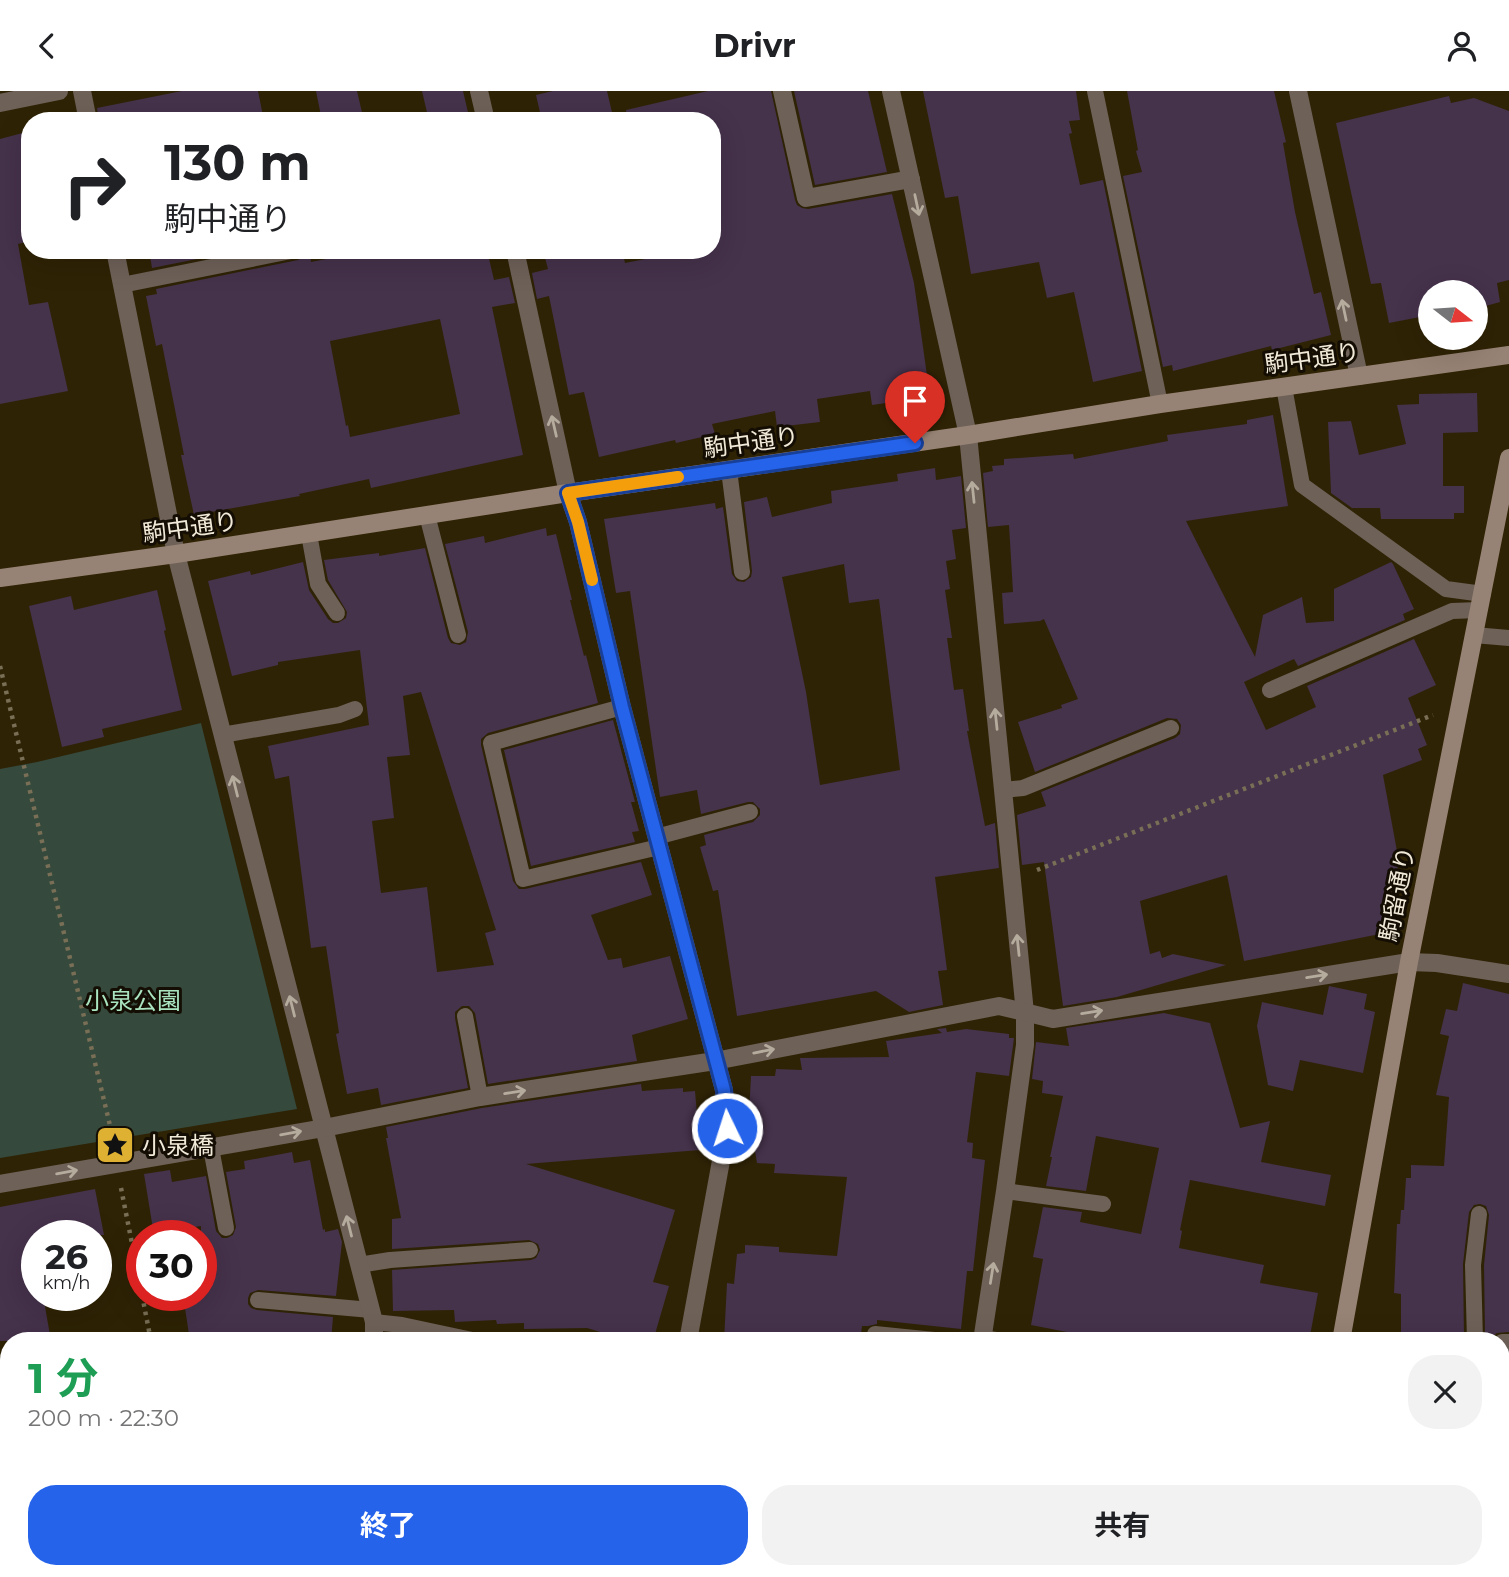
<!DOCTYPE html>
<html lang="ja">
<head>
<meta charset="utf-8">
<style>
  :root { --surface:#fff; --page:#f2f2f2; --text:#202124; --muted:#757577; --accent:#2563eb }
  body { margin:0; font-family:Montserrat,"Noto Sans JP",sans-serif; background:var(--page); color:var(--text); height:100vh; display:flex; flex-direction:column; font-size:26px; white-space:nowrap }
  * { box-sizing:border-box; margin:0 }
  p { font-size:23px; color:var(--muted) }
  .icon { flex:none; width:38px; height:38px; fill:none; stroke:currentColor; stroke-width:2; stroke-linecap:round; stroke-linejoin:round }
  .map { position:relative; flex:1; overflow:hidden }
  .details { position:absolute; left:0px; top:1241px; width:1510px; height:247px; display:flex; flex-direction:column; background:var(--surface); border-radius:28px 28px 0 0; box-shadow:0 7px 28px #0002 }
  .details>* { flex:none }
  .hud { position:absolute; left:21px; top:21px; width:700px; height:147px; border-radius:28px; box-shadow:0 7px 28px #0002; background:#fff; color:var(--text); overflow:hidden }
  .needle { width:46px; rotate:107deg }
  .tools { position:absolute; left:1418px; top:189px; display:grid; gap:14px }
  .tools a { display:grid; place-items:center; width:70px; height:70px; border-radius:50%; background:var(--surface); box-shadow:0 7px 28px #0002; font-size:35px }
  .speed { position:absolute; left:21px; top:1129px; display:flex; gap:14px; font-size:35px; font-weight:700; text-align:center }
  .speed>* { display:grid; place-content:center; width:91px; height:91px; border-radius:50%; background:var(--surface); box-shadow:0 7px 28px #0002; line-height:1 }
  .speed small { font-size:18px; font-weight:400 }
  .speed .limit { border:10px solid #d22; background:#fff; color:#111 }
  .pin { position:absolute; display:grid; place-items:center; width:60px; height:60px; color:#fff; margin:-72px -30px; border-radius:50% 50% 50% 0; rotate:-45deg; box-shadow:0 0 7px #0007 }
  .pin .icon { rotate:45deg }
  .me { position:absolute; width:77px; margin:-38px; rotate:356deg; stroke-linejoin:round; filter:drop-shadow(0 0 5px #0008) }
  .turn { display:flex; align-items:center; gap:24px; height:147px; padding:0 28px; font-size:32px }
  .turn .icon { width:91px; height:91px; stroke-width:2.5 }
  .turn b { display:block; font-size:49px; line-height:60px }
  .round { display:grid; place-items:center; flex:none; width:74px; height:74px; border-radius:28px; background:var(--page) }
  .head { display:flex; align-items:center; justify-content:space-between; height:119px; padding:0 28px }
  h1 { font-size:42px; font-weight:700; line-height:52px; color:#1e9e55 }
  .action { display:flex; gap:14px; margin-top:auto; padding:14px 28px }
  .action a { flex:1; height:80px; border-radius:28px; background:var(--accent); color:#fff; font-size:28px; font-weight:700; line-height:80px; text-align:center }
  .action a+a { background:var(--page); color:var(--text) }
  header { display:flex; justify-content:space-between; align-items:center; height:91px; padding:0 28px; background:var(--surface); font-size:32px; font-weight:700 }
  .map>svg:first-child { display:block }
  .green { fill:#35493c }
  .building { fill:#45324b; fill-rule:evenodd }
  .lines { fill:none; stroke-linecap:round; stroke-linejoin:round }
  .path { stroke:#796f56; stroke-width:4.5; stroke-dasharray:3.5 5; stroke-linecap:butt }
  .lane { stroke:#6e6158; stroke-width:16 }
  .street { stroke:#6e6158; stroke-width:18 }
  .secondary { stroke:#978375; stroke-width:18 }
  .oneway { stroke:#b6ac9e }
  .route-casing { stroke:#184099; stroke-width:18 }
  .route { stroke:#2563eb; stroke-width:12 }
  .slow { stroke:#f59e0b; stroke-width:12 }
  .labels { text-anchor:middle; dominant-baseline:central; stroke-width:6; stroke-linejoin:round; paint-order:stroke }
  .street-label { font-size:24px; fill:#f1e9d8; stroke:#130d03 }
  .park-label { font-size:24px; fill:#aae5c0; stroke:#130d03 }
  .poi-label { font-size:24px; fill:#f1e9d8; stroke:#130d03; text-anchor:start }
</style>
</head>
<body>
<header><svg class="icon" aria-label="back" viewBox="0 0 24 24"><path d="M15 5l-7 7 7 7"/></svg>Drivr<svg class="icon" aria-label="person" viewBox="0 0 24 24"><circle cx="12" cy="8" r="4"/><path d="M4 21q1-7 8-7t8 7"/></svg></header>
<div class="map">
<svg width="1509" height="1486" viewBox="0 0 1509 1486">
  <rect width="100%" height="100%" fill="#2f2305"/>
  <path class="green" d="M201,632L297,1018L0,1067V678L37,671Z"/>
  <g class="building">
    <path d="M182,0H258L264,30H99L97,17Z"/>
    <path d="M316,0H357L364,30H322Z"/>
    <path d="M422,0H463L470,30H429Z"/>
    <path d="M553,0H607L614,30H542L536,4Z"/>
    <path d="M708,0H771L795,109L797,114L802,117L808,118L892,103L914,192L931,313L901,317L900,310L872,314L870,300L817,308L820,331L777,336L775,320L712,333L715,343L676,352L675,349L599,366L584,301L569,304L549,205L537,208L532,182L548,178L543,159H622L625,172L666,164V166L712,159V30H627L626,19Z"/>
    <path d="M794,0H868L887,81L815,94Z"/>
    <path d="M923,0H1076L1080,29L1069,30L1072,42L1069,43L1080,94L1103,89L1142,280L1093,291L1074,201L1047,207L1039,171L971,183L958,105L945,107Z"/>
    <path d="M1127,0H1274L1286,51L1283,52L1295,121L1314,203L1321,201L1331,244L1272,259L1271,255L1173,280L1172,274L1163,276L1123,85L1142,81L1136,60L1138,59Z"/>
    <path d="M1449,5L1451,12L1474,7L1509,20V189L1497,192L1500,211L1475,218V201H1430V229L1421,231L1420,226L1389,232L1381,192L1371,193L1336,32Z"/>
    <path d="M30,40V150L18,153L29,214L48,211L68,300L0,313V48Z"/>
    <path d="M149,159H242L152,177Z"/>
    <path d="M306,159H310L311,171L352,163V165L379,159H487L494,189L509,186L515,212L492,216L523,364L371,397L369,388L299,403L300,405L194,424L181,364H184L162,253L156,255L146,205L157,203L156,198L298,169L303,166ZM440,228L460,323L350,346L348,334L346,335L330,250Z"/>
    <path d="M1477,302L1478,341L1443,342V395H1464V422H1454V428H1381L1380,417H1352L1331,402L1328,331L1351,330L1359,364L1406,353L1397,314L1419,313V303Z"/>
    <path d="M1273,324L1288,415L1186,430L1255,566L1263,524L1302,506L1306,532L1334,530V498L1391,471L1393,473L1414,518L1403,523L1405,529L1298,575L1294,568L1244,591L1266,639L1316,616L1307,595L1414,548L1436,594L1408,607L1427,654L1418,658L1422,669L1383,684L1399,771L1380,843L1244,870L1227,784L1140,810L1150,863L1160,860L1162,867L1173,863L1226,874L1117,906L1063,915L1044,771L1022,774L1017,724L1046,715L1041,701L1175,647L1180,643L1181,634L1177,628L1167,627L1035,681L1018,631L1062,617L1061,614L1078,608L1044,528L1040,530L1004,533L1002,502L1013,501L1009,434L988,436L983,382L993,380L992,375L1004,374V368L1073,363L1074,368L1168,350L1167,344L1247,333V329Z"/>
    <path d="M935,377L936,389L961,385L966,437L952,439L956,468L946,470L950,498L945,499L952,547H947L954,599L963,598L969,640H967L985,735L995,732L999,777L935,786L947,879L938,880L943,914L909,921L876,900L737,925L718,799L713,800L700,756L706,754L704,744L753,731L760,724V718L753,711H748L701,723L697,699L660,706L630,500L616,502L604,428L715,412L716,418L723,416L732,483L737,490L744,491L751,486L752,480L744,411L767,406L772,426L832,412L831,400L898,390L897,383ZM844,473L849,512L879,508L900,679L820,694L806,601L782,486Z"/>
    <path d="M546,437L547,445L556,443L572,509H570L584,565L586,564L598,612L488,642L481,648V654L513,790L519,798H525L641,771L652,804L591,824L608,869L621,867L623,877L670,865L688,928L632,944L637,970L488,993L475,922L469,915H462L455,921V927L468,997L381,1014L378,997L347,1003L336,943L339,942L326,855L311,857L289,685L275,688L268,655L369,634L360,559L278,571V574L232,585L208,490L250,480L251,484L303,471L309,499L328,528L333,532H338L346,527L347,521L328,489L324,469L379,462V465L425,457L448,547L451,552L460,554L466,551L468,541L445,453L484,445L485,452ZM421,601L496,839L485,842L494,874L437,881L427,796L381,802L372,730L394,727L387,666L410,664L403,605Z"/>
    <path d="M157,499L166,539L164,540L182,619L102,638L104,646L62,656L29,515L71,505L74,519Z"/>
    <path d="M613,629L635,711H631L639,740L632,741L635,751L531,775L504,659Z"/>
    <path d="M1463,892L1509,903V1241L1497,1242L1493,1245H1485L1484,1174L1489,1124L1486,1115L1480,1113L1474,1114L1469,1121L1463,1173L1464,1245H1401V1203L1394,1202L1397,1133H1400L1401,1119H1404L1406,1087H1411V1074L1444,1075L1449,1006L1436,1004L1449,945L1440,943L1446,918L1457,920Z"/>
    <path d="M1329,895L1367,903L1364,918L1375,921L1363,982L1300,969L1293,1000L1268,994L1257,935L1262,911L1323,924Z"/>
    <path d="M1164,922L1210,932L1240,1037L1270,1030L1261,1071L1331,1084L1325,1115L1190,1089L1180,1139L1182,1140L1179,1157L1264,1174L1260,1192L1318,1202L1309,1250H1113L1031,1234L1043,1168L1033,1166L1043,1116L1082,1121L1080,1131L1141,1143L1159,1057L1096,1045L1086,1100L1046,1095L1052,1066H1050L1063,1005L1042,1002L1043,990L1032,988L1036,951L1069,955L1066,937Z"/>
    <path d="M946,937L947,941L966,938L1009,943V947H1014L1009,985L976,981L967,1051L973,1052L972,1067L985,1069L973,1180H967L961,1238L877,1229V1233L868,1235H862L860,1250H724L727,1192L734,1193L737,1163L745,1162V1154L779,1156V1161L837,1165L847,1086L774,1082L775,1073L757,1072L754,1054L756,1024L749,1023L751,985H775L776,978L802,979L800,967L889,966L886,950L942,942L937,938Z"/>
    <path d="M641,993L642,1000L683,997V1001L695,1000L700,1059L526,1073L675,1119L653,1191L669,1195L653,1250H630L587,1237L524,1238V1232L497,1233L496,1229L455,1231L454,1219L393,1220L392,1179L531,1169L536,1167L540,1159L538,1153L529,1149L392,1158V1128L401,1127L386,1047H388L386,1036L482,1017Z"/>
    <path d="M292,1061L294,1072L310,1069L323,1139L325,1138V1141L338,1138L342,1151L336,1205L258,1199L250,1202L248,1207V1213L251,1217L257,1219L333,1226L331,1250H190L183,1204H201V1135L163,1141L162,1137L153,1138L144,1083L170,1079L172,1091L206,1085L216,1140L222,1147H227L233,1144L236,1136L226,1081L245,1078L244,1070Z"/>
    <path d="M95,1098L104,1144H37V1204H43L51,1250H0V1116Z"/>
  </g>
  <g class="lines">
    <g class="path">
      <path d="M0,575L113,1047"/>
      <path d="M1037,779L1433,624"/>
      <path d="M121,1097L142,1203"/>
      <path d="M142,1204L151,1250"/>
      <path d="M196,1479L197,1486"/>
    </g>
    <g class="lane">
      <path d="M1095,0L1160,313"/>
      <path d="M122,194L296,159"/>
      <path d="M1284,296L1302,394L1446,498L1483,503"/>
      <path d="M729,379L742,481"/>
      <path d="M427,424L458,544"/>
      <path d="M309,443L318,493L337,522"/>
      <path d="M1474,544L1509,547"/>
      <path d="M1270,599L1452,520L1479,519"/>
      <path d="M622,616L491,652L523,788L659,756"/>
      <path d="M222,644L339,624L355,618"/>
      <path d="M1003,699L1023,697L1171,637"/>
      <path d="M656,746L750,721"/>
      <path d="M465,925L480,1006"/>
      <path d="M211,1057L226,1137"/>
      <path d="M1005,1100L1103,1113"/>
      <path d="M359,1174L390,1169L530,1159"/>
      <path d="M258,1209L371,1219"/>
      <path d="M374,1231L402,1234L477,1250"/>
      <path d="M982,1247L1003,1250"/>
      <path d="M874,1250L875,1243L944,1250"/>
      <path d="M1475,1250L1473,1174L1479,1123"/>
    </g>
    <g class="street">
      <path d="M82,0L88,30"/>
      <path d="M479,0L486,30"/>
      <path d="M782,0L806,107L911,88"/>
      <path d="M891,0L968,344L1025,922V954L1005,1100L982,1250"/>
      <path d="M1298,0L1359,285"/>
      <path d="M0,12L59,0"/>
      <path d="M115,159L176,463L374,1231V1250"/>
      <path d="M515,159L568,402L578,431L622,616L724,999L727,1037L688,1250"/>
      <path d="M0,1093L324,1037L480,1006L715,970L999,915L1053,928L1409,871L1437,872L1509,883"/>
      <path d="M1502,1252H1509"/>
      <path d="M373,1486V1479"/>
      <path d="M644,1486L646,1479"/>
      <path d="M950,1486L951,1479"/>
    </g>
    <g class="secondary">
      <path d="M0,487L176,463L568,402L968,344L1160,313L1509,264"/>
      <path d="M1341,1250L1409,871L1509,367"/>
      <path d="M0,1458L7,1486"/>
      <path d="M1297,1486L1299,1479"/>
    </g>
  </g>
  <defs><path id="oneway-shaft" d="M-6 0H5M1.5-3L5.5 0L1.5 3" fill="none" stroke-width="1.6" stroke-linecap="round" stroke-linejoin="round" transform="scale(1.75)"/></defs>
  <g class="oneway">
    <use href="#oneway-shaft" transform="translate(917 114) rotate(78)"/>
    <use href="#oneway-shaft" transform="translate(1344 219) rotate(-102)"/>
    <use href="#oneway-shaft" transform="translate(554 335) rotate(-103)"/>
    <use href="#oneway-shaft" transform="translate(973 401) rotate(-96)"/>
    <use href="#oneway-shaft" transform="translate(996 628) rotate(-96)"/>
    <use href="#oneway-shaft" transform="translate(235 695) rotate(-104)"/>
    <use href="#oneway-shaft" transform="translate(1018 854) rotate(-96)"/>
    <use href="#oneway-shaft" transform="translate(1317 885) rotate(-9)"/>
    <use href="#oneway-shaft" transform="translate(292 915) rotate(-104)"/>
    <use href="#oneway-shaft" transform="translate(1092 921) rotate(-9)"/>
    <use href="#oneway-shaft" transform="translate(764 960) rotate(-11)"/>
    <use href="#oneway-shaft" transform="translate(515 1001) rotate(-9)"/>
    <use href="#oneway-shaft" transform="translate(291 1042) rotate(-10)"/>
    <use href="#oneway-shaft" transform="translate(67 1081) rotate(-10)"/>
    <use href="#oneway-shaft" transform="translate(349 1135) rotate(-104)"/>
    <use href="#oneway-shaft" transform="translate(992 1182) rotate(-81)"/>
  </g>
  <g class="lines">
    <g class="route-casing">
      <path id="route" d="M727,1037L724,999L622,616L578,431L568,402L915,352"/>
    </g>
    <use href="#route" class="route"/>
    <path class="slow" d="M592,489L578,431L568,402L678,386"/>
  </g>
  <defs>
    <g id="sight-square" transform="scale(2.0125)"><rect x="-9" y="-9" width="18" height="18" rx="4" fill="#deb133" stroke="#130d03"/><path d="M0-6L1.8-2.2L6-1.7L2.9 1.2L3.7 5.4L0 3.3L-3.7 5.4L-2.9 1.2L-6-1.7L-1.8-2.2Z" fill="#111"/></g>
  </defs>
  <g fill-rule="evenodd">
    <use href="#sight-square" x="115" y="1054"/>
  </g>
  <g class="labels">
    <g class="street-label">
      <text transform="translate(1312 267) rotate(-8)">駒中通り</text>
      <text transform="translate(751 351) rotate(-8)">駒中通り</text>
      <text transform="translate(190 436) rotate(-8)">駒中通り</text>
      <text transform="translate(1397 803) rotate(-79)">駒留通り</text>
    </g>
    <g class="park-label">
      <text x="133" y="909">小泉公園</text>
    </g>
    <g class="poi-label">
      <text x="142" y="1054">小泉橋</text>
    </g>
  </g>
</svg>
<div class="tools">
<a><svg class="needle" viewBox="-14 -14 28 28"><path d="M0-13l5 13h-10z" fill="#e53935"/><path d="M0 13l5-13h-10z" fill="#757577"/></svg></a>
</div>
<div class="speed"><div>26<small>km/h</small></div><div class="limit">30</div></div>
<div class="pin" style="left:915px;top:352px;background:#d93025"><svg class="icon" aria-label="arrive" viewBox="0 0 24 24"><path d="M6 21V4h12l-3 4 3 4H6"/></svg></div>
<svg class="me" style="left:727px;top:1037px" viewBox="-20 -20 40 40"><circle r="17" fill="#2563eb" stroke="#fff" stroke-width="3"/><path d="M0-11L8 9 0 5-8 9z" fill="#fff"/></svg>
<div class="hud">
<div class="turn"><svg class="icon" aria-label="right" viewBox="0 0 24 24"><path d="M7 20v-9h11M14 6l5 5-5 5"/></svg><div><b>130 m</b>駒中通り</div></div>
</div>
<section class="details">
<div class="head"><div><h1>1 分</h1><p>200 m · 22:30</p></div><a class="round"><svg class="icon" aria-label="close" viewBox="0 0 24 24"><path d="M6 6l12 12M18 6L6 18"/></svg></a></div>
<div class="action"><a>終了</a><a>共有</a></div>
</section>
</div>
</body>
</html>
